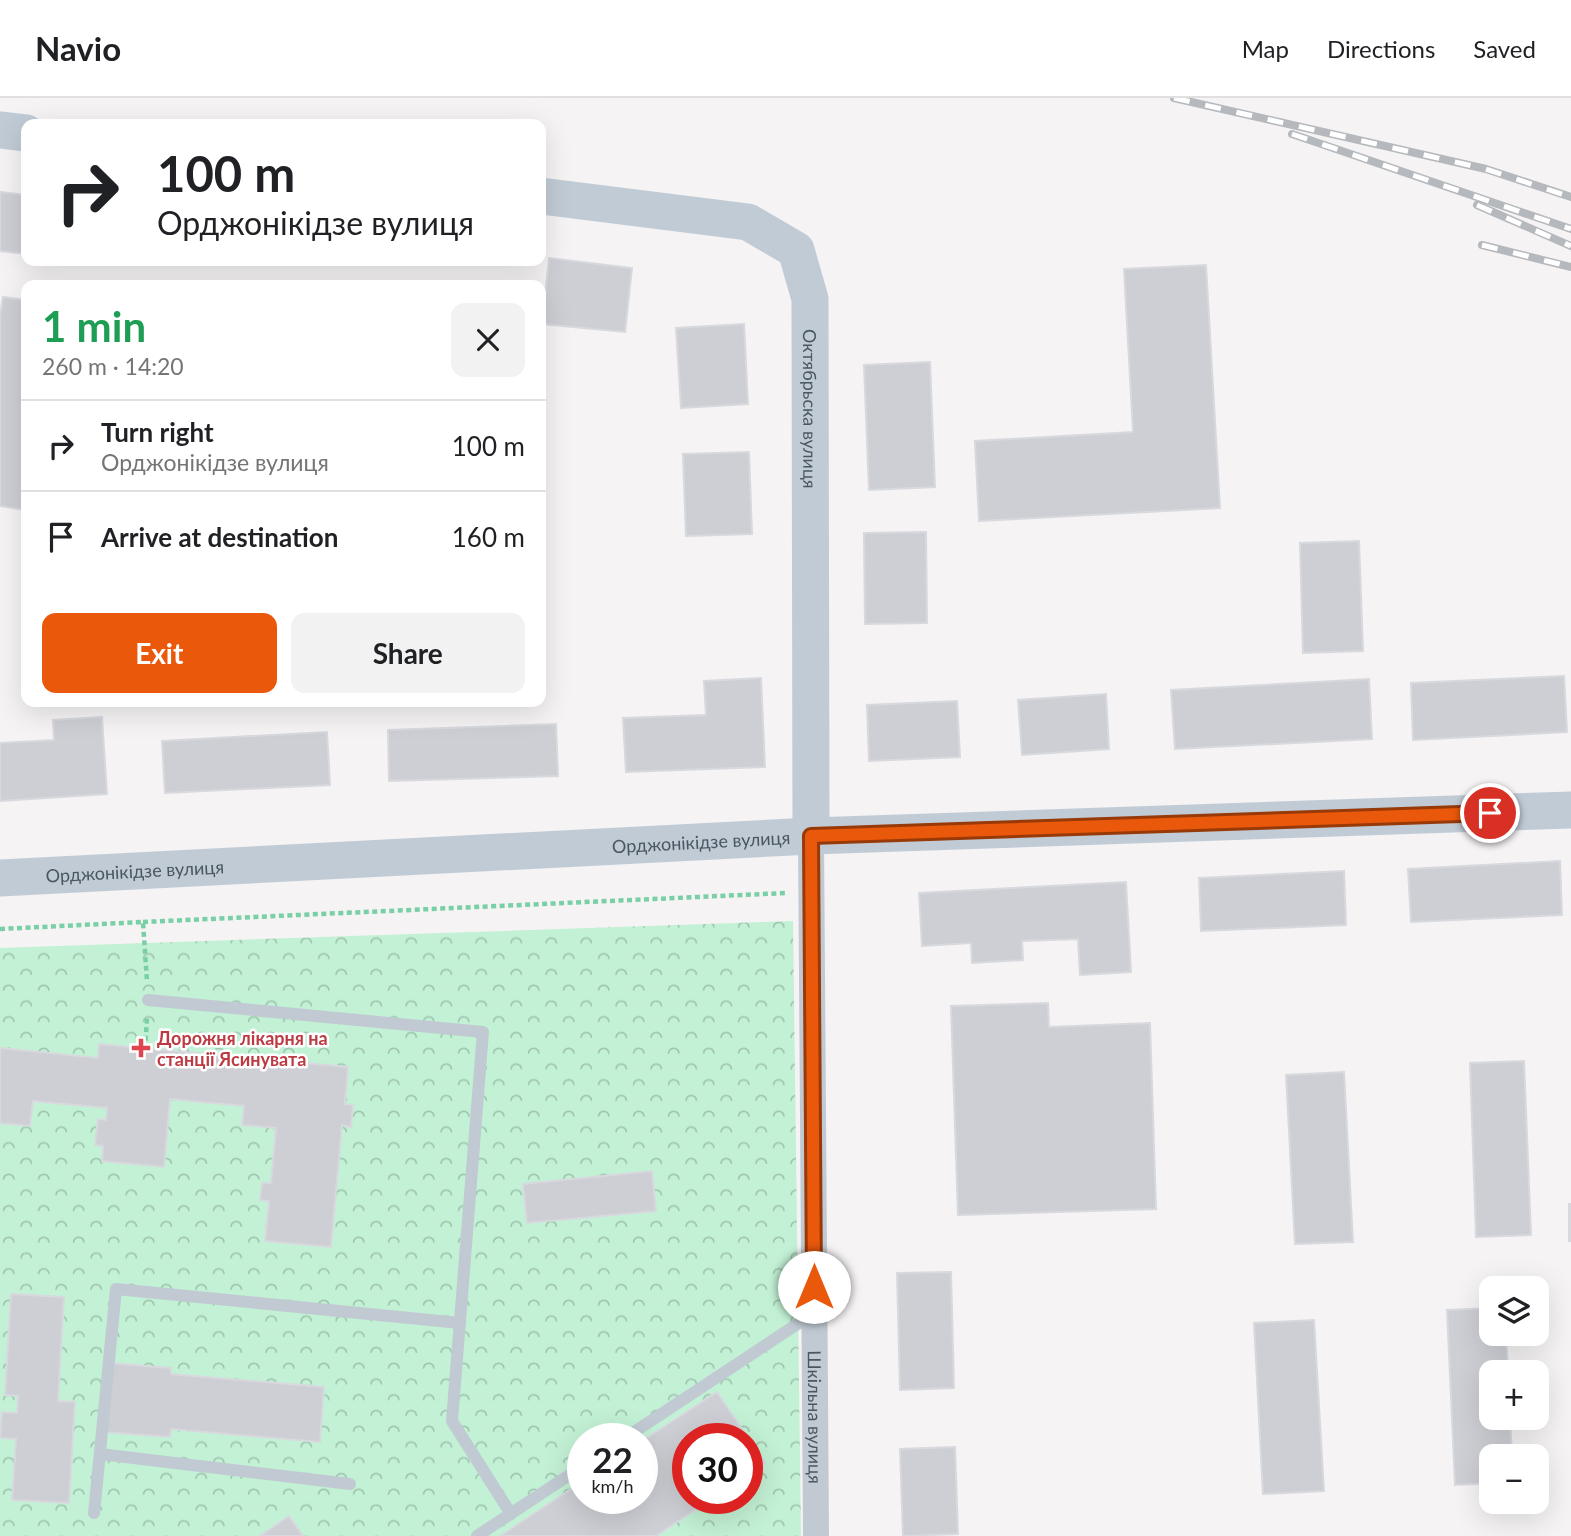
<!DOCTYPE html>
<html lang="en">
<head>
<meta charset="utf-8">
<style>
  :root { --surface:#fff; --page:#f2f2f2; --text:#202124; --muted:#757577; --line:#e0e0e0; --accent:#ea580c }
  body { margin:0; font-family:Lato,sans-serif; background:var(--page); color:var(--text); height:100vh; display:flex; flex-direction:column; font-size:26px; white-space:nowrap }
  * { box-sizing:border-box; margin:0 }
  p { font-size:23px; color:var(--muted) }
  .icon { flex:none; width:38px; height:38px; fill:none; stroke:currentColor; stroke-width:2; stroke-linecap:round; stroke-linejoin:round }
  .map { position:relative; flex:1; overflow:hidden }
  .drawer { position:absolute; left:21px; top:182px; width:525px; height:427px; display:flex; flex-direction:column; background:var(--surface); border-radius:14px; box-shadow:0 7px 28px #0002 }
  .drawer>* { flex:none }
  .hud { position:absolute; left:21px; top:21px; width:525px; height:147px; border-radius:14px; box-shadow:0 7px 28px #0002; background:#fff; color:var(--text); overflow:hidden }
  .buttons { position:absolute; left:1479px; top:1178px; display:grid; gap:14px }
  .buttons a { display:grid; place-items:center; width:70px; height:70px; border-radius:14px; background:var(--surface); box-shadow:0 7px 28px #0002; font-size:35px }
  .speed { position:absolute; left:567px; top:1325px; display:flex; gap:14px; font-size:35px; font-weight:700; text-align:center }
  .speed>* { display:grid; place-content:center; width:91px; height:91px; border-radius:50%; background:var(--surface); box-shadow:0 7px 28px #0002; line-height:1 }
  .speed small { font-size:18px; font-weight:400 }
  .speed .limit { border:10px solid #d22; background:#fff; color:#111 }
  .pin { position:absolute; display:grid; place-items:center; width:60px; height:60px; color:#fff; margin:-30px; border:4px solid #fff; border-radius:50%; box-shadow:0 2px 7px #0007 }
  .me { position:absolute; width:77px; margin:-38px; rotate:0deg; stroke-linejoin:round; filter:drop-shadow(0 0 5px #0008) }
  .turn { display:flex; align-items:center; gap:24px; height:147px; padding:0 21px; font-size:32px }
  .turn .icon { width:91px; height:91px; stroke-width:2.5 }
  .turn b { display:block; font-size:49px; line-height:60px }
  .round { display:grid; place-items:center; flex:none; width:74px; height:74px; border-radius:14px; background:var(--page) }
  .headline { display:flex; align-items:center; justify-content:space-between; height:119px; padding:0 21px }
  h1 { font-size:42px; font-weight:700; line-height:52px; color:#1e9e55 }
  .button { display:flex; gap:14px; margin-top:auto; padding:14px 21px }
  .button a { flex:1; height:80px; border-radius:14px; background:var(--accent); color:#fff; font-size:28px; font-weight:700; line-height:80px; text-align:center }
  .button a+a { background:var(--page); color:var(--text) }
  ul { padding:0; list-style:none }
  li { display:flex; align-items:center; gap:21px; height:91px; padding:0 21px; border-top:2px solid var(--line) }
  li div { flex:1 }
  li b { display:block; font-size:26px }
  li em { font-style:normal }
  header { display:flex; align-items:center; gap:42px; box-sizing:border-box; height:98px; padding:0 35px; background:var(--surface); border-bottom:2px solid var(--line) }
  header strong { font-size:33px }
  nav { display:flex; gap:38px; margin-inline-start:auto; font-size:24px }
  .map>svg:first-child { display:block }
  .park { fill:url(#park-crowns); fill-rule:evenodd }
  .building { fill:#cdcfd5; stroke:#d7d9de; stroke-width:2 }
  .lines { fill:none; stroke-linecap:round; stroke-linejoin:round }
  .path { stroke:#7ad0a6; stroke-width:4.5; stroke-dasharray:5 3.5; stroke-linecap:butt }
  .lane { stroke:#c1cad2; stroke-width:12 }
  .street { stroke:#c1cad2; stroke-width:26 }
  .secondary { stroke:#c1cbd6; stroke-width:37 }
  .rail-casing { stroke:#b5b8bd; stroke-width:8 }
  .rail { stroke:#fff; stroke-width:5; stroke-dasharray:16; stroke-linecap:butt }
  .route-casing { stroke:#983908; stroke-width:18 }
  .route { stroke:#ea580c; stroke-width:12 }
  .health-dot { fill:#e0444e; stroke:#fff; stroke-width:2.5 }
  .labels { text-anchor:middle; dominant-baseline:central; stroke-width:5; stroke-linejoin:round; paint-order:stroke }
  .street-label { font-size:18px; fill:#4a5661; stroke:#fff }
  .health-label { font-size:18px; font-weight:bold; fill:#be3a42; stroke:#fff; text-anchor:start }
</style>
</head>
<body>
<header>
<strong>Navio</strong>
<nav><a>Map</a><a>Directions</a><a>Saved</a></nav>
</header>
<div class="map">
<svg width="1571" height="1438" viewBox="0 0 1571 1438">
  <defs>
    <pattern id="park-crowns" width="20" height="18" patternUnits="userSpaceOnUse" patternTransform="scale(1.75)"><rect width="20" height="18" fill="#c3f1d5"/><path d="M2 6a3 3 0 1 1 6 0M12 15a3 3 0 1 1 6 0" fill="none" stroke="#a0c6b0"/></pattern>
  </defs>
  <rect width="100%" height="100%" fill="#f5f3f3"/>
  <path class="park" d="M793,823L801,1438H0V850ZM583,1340H642V1400H583ZM688,1340H747V1400H688Z"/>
  <g class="building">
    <path d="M0,94L26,97V156L0,153Z"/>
    <path d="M549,160L632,170L625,234L542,226Z"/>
    <path d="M1206,167L1220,410L979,423L975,343L1133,334L1124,171Z"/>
    <path d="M3,199L26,202V412L0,408V218Z"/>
    <path d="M744,226L748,306L681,310L676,230Z"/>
    <path d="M930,264L935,389L869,392L864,267Z"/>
    <path d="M749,354L752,436L686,438L683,356Z"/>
    <path d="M926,434L927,525L865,526L864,435Z"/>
    <path d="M1359,443L1363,553L1303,555L1300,445Z"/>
    <path d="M1564,578L1567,634L1413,642L1411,585Z"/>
    <path d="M761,580L765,669L626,674L623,620L706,617L704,583Z"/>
    <path d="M1369,581L1372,641L1175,651L1171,592Z"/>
    <path d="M1106,596L1109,651L1022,657L1018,602Z"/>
    <path d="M957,603L960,659L869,663L867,607Z"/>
    <path d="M102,619L107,696L0,703V645L54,642L53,622Z"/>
    <path d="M556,626L558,678L389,683L388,632Z"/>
    <path d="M327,634L330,687L165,695L162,643Z"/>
    <path d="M1560,763L1562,817L1411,824L1408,771Z"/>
    <path d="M1344,773L1346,827L1201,833L1199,780Z"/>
    <path d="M1126,784L1131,874L1080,877L1078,841L1022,843L1023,862L972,865L971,845L922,848L919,795Z"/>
    <path d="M1048,905L1049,929L1150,925L1156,1111L958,1117L951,908Z"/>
    <path d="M99,946L348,969L345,1006L353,1007L351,1029L342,1027L331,1149L265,1143L269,1103L260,1102L262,1085H271L276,1030L242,1027L244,1008L170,1001L164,1069L102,1063L103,1048L95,1047L98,1021L106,1022L107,1010L33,1003L30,1028L0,1025V950L98,960Z"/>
    <path d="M1524,963L1531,1137L1476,1139L1470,965Z"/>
    <path d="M1344,974L1353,1144L1295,1146L1286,977Z"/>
    <path d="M652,1073L656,1113L527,1125L523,1086Z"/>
    <rect x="1569" y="1106" width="2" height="37"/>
    <path d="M951,1174L954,1290L900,1292L897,1175Z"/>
    <path d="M11,1196L64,1199L58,1303L75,1304L69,1405L12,1402L16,1341L0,1340L2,1314L17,1315L18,1298L5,1297Z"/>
    <path d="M1491,1210V1236H1506L1508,1274H1491V1320H1510L1512,1358H1491V1385L1455,1387L1447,1212Z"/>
    <path d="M1314,1222L1324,1393L1263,1396L1254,1225Z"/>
    <path d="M109,1265L171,1270V1276L324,1289L320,1344L171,1331L170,1339L104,1334Z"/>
    <path d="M717,1294L765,1365L747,1377V1340H688V1400H713L656,1438H500L583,1383V1400H642V1343Z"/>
    <path d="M955,1349L958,1436L903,1438L900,1351Z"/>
    <path d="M289,1418L303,1438H260Z"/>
  </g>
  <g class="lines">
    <g class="path">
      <path d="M143,824L786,795"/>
      <path d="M0,831L143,824L147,883"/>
      <path d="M145,951L147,920"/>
    </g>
    <g class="lane">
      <path d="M148,902L483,934L452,1323L511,1416"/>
      <path d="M625,1340L814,1215"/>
      <path d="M100,1356L350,1386"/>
      <path d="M94,1415L116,1191L460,1225"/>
      <path d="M477,1438L583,1368"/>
    </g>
    <path class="street" id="s1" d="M811,738L816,1438"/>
    <g class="secondary">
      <path d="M0,32L26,35"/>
      <path id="s2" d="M541,98L748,124L796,152L810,201L811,738"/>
      <path id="s3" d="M0,780L811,738L1571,712"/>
    </g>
    <g class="rail-casing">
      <g id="rail">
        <path d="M1174,0L1486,71L1571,99"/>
        <path d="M1292,36L1571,131"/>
        <path d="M1477,107L1571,148"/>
        <path d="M1482,147L1571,169"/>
      </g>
    </g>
    <use href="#rail" class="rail"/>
  </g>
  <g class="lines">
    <g class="route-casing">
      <path id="route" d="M814,1189L811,738L1490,715"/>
    </g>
    <use href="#route" class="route"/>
  </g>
  <path class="health-dot" d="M137.5 939.5h7v7h7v7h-7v7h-7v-7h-7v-7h7z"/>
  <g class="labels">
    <g class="street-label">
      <text stroke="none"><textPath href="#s2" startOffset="425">Октябрьска вулиця</textPath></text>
      <text stroke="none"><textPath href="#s3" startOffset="702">Орджонікідзе вулиця</textPath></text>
      <text stroke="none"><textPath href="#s3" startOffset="135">Орджонікідзе вулиця</textPath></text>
      <text stroke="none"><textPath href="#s1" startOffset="581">Шкільна вулиця</textPath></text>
    </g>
    <g class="health-label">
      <text x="157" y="940">Дорожня лікарня на<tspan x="157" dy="21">станції Ясинувата</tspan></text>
    </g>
  </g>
</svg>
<div class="buttons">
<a><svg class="icon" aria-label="layers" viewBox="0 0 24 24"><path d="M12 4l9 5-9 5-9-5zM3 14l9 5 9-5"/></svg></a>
<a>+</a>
<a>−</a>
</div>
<div class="speed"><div>22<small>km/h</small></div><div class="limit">30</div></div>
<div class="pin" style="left:1490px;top:715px;background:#d93025"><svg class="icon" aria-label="arrive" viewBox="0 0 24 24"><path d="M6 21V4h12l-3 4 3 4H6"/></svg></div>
<svg class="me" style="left:814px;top:1189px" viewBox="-20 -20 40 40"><circle r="19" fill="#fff"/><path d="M0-13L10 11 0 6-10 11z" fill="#ea580c"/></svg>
<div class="hud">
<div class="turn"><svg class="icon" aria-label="right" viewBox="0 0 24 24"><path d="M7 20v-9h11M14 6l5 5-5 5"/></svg><div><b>100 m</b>Орджонікідзе вулиця</div></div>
</div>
<section class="drawer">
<div class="headline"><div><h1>1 min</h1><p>260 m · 14:20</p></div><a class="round"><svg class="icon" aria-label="close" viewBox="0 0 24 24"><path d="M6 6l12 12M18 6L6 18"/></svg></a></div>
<ul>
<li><svg class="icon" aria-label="right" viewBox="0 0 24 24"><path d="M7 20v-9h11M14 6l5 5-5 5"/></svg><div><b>Turn right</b><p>Орджонікідзе вулиця</p></div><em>100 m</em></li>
<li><svg class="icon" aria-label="arrive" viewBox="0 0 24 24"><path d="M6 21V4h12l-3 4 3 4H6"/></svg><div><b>Arrive at destination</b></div><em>160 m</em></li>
</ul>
<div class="button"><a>Exit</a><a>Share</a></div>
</section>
</div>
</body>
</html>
